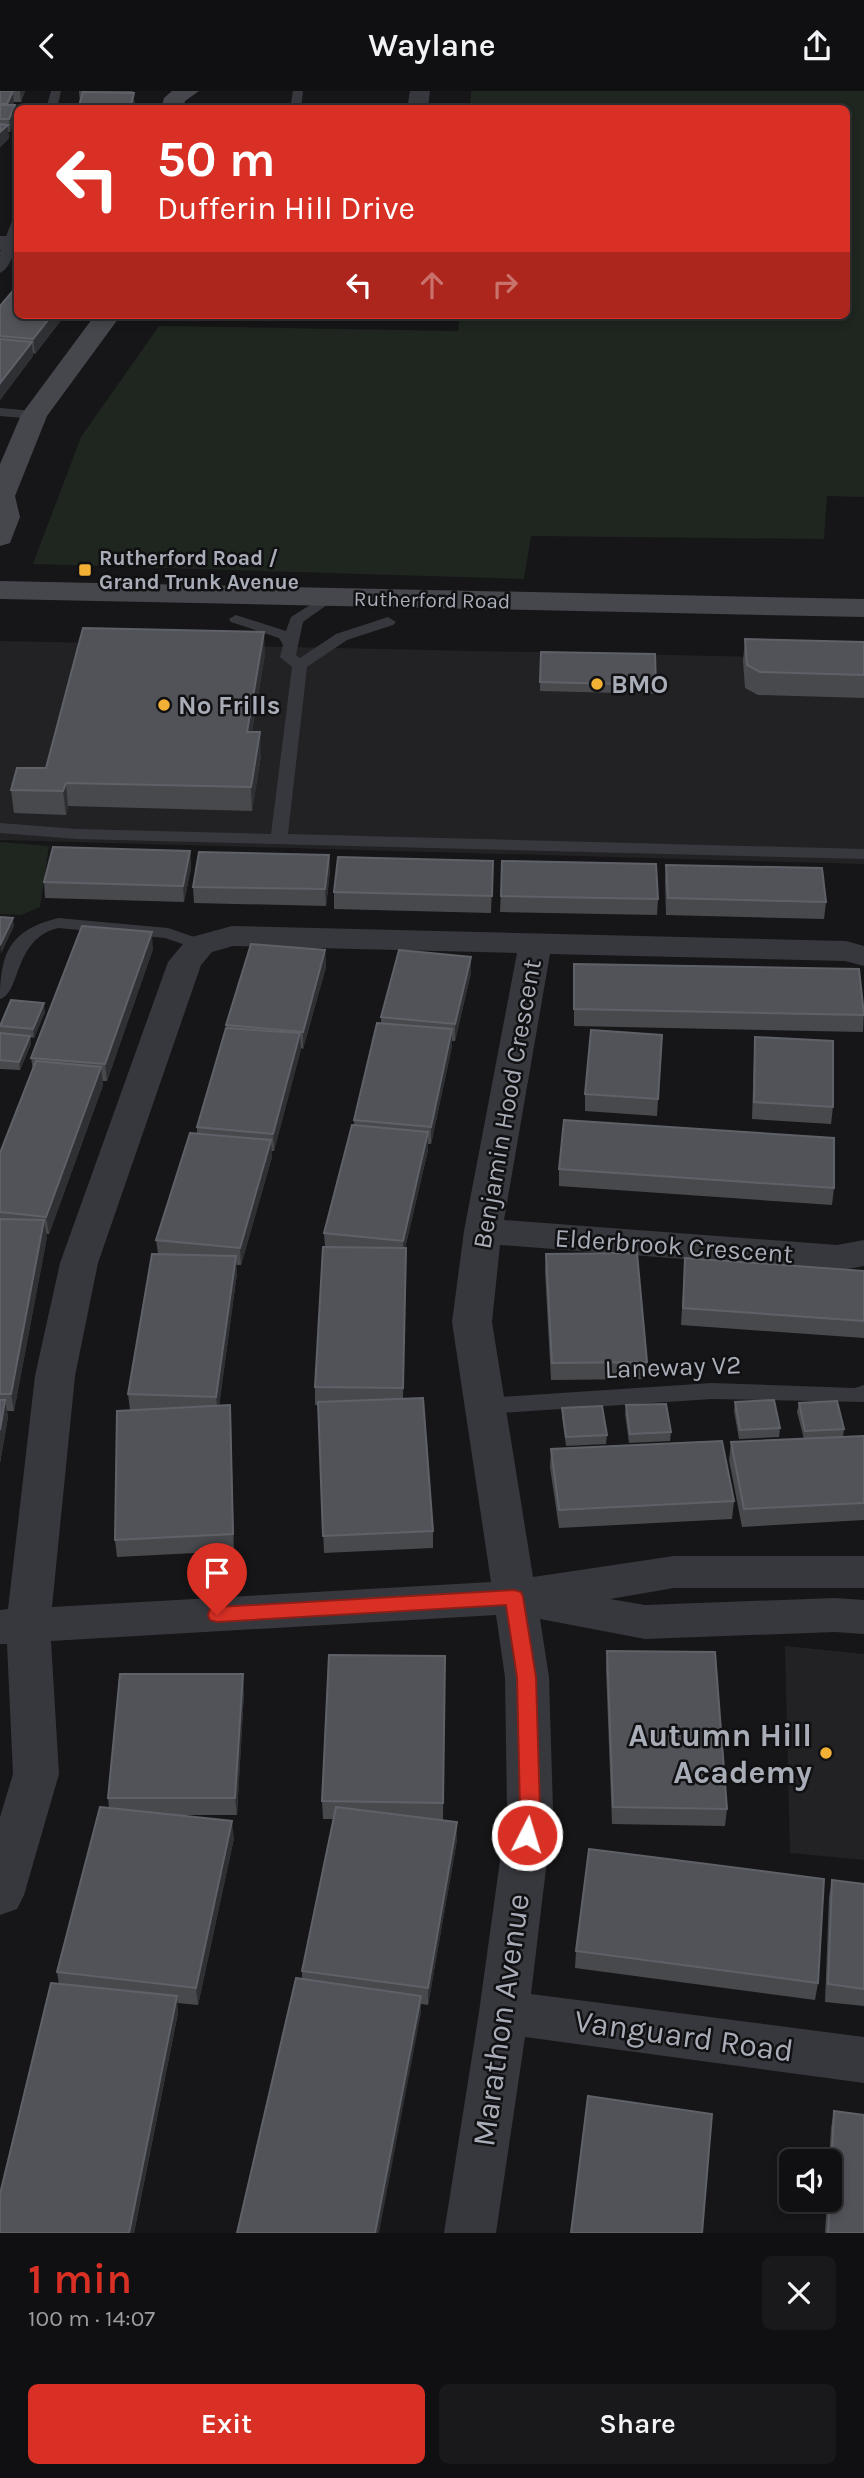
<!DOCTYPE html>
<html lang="en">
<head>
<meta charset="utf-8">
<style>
  :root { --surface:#101012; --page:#19191b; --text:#f1f3f6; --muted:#9c9d9f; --line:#303032; --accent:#d93025 }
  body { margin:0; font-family:Karla,sans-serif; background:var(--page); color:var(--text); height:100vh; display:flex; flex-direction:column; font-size:26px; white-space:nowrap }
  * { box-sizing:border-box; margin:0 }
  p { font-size:23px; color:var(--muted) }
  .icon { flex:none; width:38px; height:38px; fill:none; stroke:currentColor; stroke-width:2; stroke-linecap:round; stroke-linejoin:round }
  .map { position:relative; height:2142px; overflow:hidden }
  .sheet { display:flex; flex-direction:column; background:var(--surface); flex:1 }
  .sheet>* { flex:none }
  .hud { position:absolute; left:14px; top:14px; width:836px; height:214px; border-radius:10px; box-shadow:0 4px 10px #0003,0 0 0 2px var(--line); background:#d93025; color:#fff; overflow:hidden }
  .fabs { position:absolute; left:779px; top:2058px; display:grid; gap:14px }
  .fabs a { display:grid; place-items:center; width:63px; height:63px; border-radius:10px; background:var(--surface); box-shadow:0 4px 10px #0003,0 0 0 2px var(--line); font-size:35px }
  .pin { position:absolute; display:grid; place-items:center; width:60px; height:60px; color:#fff; margin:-72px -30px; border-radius:50% 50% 50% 0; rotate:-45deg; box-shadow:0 0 7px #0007 }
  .pin .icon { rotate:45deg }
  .me { position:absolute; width:77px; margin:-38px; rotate:5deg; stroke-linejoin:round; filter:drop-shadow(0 0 5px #0008) }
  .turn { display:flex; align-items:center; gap:24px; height:147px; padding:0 28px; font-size:32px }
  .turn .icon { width:91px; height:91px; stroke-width:2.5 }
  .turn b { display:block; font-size:49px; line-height:60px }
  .lanes { display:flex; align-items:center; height:66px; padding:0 28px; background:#0003; justify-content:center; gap:35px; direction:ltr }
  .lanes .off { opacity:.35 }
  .round { display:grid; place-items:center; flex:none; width:74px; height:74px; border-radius:10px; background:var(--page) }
  .overview { display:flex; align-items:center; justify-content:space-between; height:119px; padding:0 28px }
  h1 { font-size:42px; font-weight:600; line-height:52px; color:var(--accent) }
  .primary-button { display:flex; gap:14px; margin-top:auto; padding:14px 28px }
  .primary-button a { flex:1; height:80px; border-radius:10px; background:var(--accent); color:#fff; font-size:28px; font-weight:600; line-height:80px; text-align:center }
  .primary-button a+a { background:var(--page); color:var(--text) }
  header { display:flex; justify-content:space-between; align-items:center; height:91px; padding:0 28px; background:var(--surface); font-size:32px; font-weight:600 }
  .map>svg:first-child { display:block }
  .built { fill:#222225 }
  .green { fill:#1e261f }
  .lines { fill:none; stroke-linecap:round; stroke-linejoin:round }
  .lane { fill:#37383d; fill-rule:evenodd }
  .street { fill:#37383d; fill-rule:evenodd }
  .secondary { fill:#45474d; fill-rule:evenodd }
  .wall { fill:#47494d }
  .shaded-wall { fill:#2f3033 }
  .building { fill:#525359; stroke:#5f6168; stroke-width:2 }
  .route { fill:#d93025; stroke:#8d1f18; stroke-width:2 }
  .poi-dot { fill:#f2b134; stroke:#111113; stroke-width:2.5 }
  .labels { text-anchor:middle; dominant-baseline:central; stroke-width:5; stroke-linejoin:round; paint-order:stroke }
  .far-poi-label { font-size:21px; font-weight:bold; fill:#a8adb8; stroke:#111113; text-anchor:start }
  .far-street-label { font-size:21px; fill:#a8adb8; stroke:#111113 }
  .poi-label { font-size:26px; font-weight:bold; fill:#a8adb8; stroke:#111113; text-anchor:start }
  .street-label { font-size:26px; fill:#a8adb8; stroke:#111113 }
  .near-poi-label { font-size:32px; font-weight:bold; fill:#a8adb8; stroke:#111113; text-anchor:end }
  .near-street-label { font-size:32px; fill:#a8adb8; stroke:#111113 }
</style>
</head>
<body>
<header><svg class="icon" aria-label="back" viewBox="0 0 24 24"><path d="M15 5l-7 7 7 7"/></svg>Waylane<svg class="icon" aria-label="share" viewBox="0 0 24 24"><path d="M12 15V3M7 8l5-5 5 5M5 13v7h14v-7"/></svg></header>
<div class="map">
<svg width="864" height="2142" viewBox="0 0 864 2142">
  <rect width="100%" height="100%" fill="#161618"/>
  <g class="built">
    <path d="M0,550L864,568V773L0,749Z"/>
    <path d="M785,1555L864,1563V1769L790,1762Z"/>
  </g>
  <g class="green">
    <path d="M471,0H864V406L827,405L824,448L531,445L524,488L33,473L81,346L159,235L458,240L460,224H847V18L470,17Z"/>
    <path d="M0,751L49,755L40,816L21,824L0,823Z"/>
  </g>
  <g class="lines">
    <g class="lane">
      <path d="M51,0H61L57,18H46Z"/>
      <path d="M293,0H303L301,18H290Z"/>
      <path d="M14,125H18C18,141 16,174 0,182V161Z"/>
      <path d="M0,317L34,320L41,324L34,328L0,325Z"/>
      <path d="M329,502L334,503L336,506L334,509L303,531L296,564L300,567L336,543L388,526L396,531L393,534L347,549L307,576L288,743L864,758V768L77,748L0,742V732L77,738L271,743L292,576L280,566L283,554L279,547L231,531L229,528L236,524L286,540L291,526Z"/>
      <path d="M58,827L168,837L206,850L209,854L200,859L165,847L58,837C13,848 21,903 0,908C0,862 10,839 58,827Z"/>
      <path d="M712,1292L855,1297L864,1294V1311L712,1308L484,1323L477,1320L473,1315L477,1310L484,1307Z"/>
    </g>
    <g class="street">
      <path d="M410,0H430L428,18H407Z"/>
      <rect x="0" y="145" width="18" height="14"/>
      <path d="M232,835L846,850L864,855V875L845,870L550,863L504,1129L837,1154L864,1149V1175L837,1180L500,1154L492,1231L533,1486L674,1465H864V1497H674L610,1508L645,1514L835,1507L864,1509V1543L835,1541L645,1548L540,1528L549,1586L553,1719L531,1903L864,1946V1992L525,1946L496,2142H444L479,1921L507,1719L505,1586L496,1524L51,1550L59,1683L24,1804L17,1818L0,1824V1726L13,1683L7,1553H0V1519L8,1518L35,1285L60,1172L168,871L188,847ZM233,855L517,862L464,1140L452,1231L491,1491L52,1516L75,1285L98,1172L201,874L212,861Z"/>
    </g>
    <g class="secondary">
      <path d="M172,0H199L185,10L183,18H161L164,7Z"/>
      <path d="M95,224H121L47,325L15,405L20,426L10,452L0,455V373L21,324Z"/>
      <path d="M0,490L864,508V526L0,508Z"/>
    </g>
  </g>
  <g class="wall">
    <path d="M0,0H25L21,11H14L13,14L16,27L10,41H8L9,47L0,56Z"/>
    <path d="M79,0H133L135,15L134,18H78L80,11Z"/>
    <path d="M0,215L18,224H65L35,263L33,262V265L0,309Z"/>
    <path d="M745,548L864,551V607L758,604L745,597L743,570Z"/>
    <path d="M541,561L656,594V603L540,600Z"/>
    <path d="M265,563L252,641L261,665L252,720L68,715L66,724L14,722L11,699L46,677Z"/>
    <path d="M190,760L191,777L184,811L45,807L44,791Z"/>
    <path d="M329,764L330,780L326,815L194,812L193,796Z"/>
    <path d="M493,770L491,822L334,818V801Z"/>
    <path d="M502,770L658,808L657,824L500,821Z"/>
    <path d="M666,774L826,811L824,828L666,824L665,790Z"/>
    <path d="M153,858L107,990H102L103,994L49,1143H46L47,1146L14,1320H7L8,1326L0,1372V1062L33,979L31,967Z"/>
    <path d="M325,859L326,876L303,958L301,957L274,1060H271L272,1066L241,1174H236L237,1182L219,1314L231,1331L234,1460L117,1466L115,1449L130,1319L128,1303L158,1163L156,1149L197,1042V1036L226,938V934Z"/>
    <path d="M471,866V882L455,950H452V955L431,1053H428V1059L405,1157L406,1174L403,1308L433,1440V1457L324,1462L318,1314H315V1296L325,1156L324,1142L354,1034V1029L381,932V926Z"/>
    <path d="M574,873L864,918L863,941L574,935Z"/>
    <path d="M45,921L34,947L30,946L31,953L20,979L0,978V935Z"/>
    <path d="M662,944L657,1025L585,1020V1003Z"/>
    <path d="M755,946L833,1016L831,1033L752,1028L754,963Z"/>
    <path d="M559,1078L834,1097L832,1114L559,1095Z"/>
    <path d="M546,1163L647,1271L646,1288L551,1289L545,1180Z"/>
    <path d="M685,1167L864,1180V1247L681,1234Z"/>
    <path d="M735,1311L780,1337L779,1346L739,1348L734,1320Z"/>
    <path d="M799,1312L844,1338L843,1346L864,1345V1429L742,1436L729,1369L731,1351L804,1348L797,1321Z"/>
    <path d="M626,1314L671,1341L670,1350L629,1352L625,1323Z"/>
    <path d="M562,1317L607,1344L606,1353L566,1355L562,1326Z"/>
    <path d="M551,1358L734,1410L732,1428L559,1437L550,1376Z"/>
    <path d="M607,1560L727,1718L725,1735L612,1733L606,1578Z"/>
    <path d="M445,1565L443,1729H436L457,1749L428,1914L421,1913V1922L302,1888V1880L334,1728H323L322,1710Z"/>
    <path d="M244,1601L237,1724H178L234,1747L198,1914L177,1912L178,1922L134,2142H0L59,1893L57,1881L109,1717L108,1707Z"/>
    <path d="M832,1789L864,1793V1915L825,1911L829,1806Z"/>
    <path d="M576,1860L818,1892L815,1909L575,1877Z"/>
    <path d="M834,2020L864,2142H825L827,2109H830L829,2070L831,2037Z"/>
  </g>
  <g class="shaded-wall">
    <path d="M13,0L14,12L9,26L7,13Z"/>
    <path d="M20,0H25L21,11Z"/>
    <path d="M134,2V18H130Z"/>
    <path d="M15,14L16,27L10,41L9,28Z"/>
    <path d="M8,34L9,47L0,56V41Z"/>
    <path d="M52,224H65L35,263L33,248Z"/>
    <path d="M32,251L33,265L0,309V292Z"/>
    <path d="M264,541L265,563L248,664L247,641Z"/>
    <path d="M260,641L261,665L252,720L251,696Z"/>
    <path d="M66,692L68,715L66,724L63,700Z"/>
    <path d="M190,760L191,777L184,811L183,795Z"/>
    <path d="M329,764L330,780L326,815L325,798Z"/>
    <path d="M13,827L14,835L1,863L0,854Z"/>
    <path d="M152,841L153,858L107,990L105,973Z"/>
    <path d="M325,859L326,876L303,958V941Z"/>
    <path d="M471,866V882L455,950V933Z"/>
    <path d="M44,912L45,921L34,947L33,938Z"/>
    <path d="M452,938V955L431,1053V1036Z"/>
    <path d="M300,942L301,959L274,1060L273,1043Z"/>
    <path d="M30,945L31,953L20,979L19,971Z"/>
    <path d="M101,976L103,994L49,1143L46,1126Z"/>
    <path d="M428,1041V1059L403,1167V1150Z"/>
    <path d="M271,1049L272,1066L241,1174L240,1157Z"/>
    <path d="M44,1129L47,1146L14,1320L11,1303Z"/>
    <path d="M236,1165L237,1182L218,1324L216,1306Z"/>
    <path d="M5,1309L8,1326L0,1372V1339Z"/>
    <path d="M230,1314L231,1331L234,1460L233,1443Z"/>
    <path d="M243,1583L244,1601L237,1724L235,1707Z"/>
    <path d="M232,1730L234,1747L198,1914L196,1897Z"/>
    <path d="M457,1731V1749L428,1914V1897Z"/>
    <path d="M177,1905L178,1922L134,2142H129Z"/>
    <path d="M421,1905V1922L379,2142H375Z"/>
  </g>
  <g class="building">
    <path d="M0,0H13L7,13H0Z"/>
    <path d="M83,1L134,2L130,18H78Z"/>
    <path d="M0,14H15L9,28H0Z"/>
    <path d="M0,33L8,34L0,41Z"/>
    <path d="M17,195H18V224H52L33,248L0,245V215Z"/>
    <path d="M0,248L32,251L0,292Z"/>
    <path d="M83,537L264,541L247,641H260L251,696L66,692L63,700L11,699L17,677H46Z"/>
    <path d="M745,548L864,551V584L760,581L747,574Z"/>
    <path d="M541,561L655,563L656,594L540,591Z"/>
    <path d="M53,756L190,760L183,795L44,791Z"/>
    <path d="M199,761L329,764L325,798L193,796Z"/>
    <path d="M338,766L493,770L492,805L334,801Z"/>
    <path d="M502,770L656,773L658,808L501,805Z"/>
    <path d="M666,774L822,777L826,811L668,807Z"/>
    <path d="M0,826L13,827L0,854Z"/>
    <path d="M82,835L152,841L105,973L31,967Z"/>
    <path d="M251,853L325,859L303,941L226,934Z"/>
    <path d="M399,859L471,866L455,933L381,926Z"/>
    <path d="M574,873L859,878L864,924L574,918Z"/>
    <path d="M11,909L44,912L33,938L0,935Z"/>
    <path d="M377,932L452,938L431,1036L354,1029Z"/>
    <path d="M226,937L300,942L273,1043L197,1036Z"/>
    <path d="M591,939L662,944L658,1008L585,1003Z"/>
    <path d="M0,942L30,945L19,971L0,969Z"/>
    <path d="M755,946L833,950V1016L754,1011Z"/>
    <path d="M36,970L101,976L46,1126L0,1121V1062Z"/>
    <path d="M564,1029L834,1047V1097L559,1078Z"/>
    <path d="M352,1034L428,1041L403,1150L324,1142Z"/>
    <path d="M190,1042L271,1049L240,1157L156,1149Z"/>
    <path d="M0,1128L44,1129L11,1303H0Z"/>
    <path d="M323,1156L406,1157L403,1297L315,1296Z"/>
    <path d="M637,1162L647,1271L552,1272L546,1163Z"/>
    <path d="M152,1163L236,1165L216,1306L128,1303Z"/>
    <path d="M685,1167L864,1180V1230L683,1217Z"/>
    <path d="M423,1307L433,1440L323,1445L318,1311Z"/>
    <path d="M0,1309H5L0,1339Z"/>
    <path d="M774,1309L780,1337L740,1339L735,1311Z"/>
    <path d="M837,1310L844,1338L805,1340L799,1312Z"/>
    <path d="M666,1313L671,1341L630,1343L626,1314Z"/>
    <path d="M230,1314L233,1443L115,1449L117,1320Z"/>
    <path d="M602,1315L607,1344L566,1346L562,1317Z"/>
    <path d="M864,1345V1412L744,1418L731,1351Z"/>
    <path d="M722,1350L734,1410L559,1419L551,1358Z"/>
    <path d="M607,1560L715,1561L727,1718L613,1716Z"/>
    <path d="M329,1564L445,1565L443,1712L322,1710Z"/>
    <path d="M120,1583H243L235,1707H108Z"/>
    <path d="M100,1716L232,1730L196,1897L57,1881Z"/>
    <path d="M336,1716L457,1731L428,1897L302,1880Z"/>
    <path d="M589,1758L824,1788L818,1892L576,1860Z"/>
    <path d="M832,1789L864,1793V1898L828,1893Z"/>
    <path d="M296,1887L421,1905L375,2142H237Z"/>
    <path d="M51,1892L177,1905L129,2142H0V2103Z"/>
    <path d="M588,2005L712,2023L702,2142H571Z"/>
    <path d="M834,2020L864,2024V2142H828Z"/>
  </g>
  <path class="route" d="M514,1499L521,1501L523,1506L536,1586L540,1719L534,1750L527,1753L519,1750L516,1744L520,1719L517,1586L506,1514L217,1531L210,1529L208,1524L210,1518L217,1516Z"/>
  <g class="poi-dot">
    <rect x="78" y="472" width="14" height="14" rx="3.5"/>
    <circle cx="597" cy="593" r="7"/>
    <circle cx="164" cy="614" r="7"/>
    <circle cx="826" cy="1662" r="7"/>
  </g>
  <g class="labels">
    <g class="far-poi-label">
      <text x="99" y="467">Rutherford Road /<tspan x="99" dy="24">Grand Trunk Avenue</tspan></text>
    </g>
    <g class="far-street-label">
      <text transform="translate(432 509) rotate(1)">Rutherford Road</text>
    </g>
    <g class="poi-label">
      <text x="611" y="593">BMO</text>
      <text x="178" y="614">No Frills</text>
    </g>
    <g class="street-label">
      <text transform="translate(507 1013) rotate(-80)">Benjamin Hood Crescent</text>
      <text transform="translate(674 1155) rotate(4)">Elderbrook Crescent</text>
      <text transform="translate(673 1276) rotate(-2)">Laneway V2</text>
    </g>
    <g class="near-poi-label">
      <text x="812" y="1644">Autumn Hill<tspan x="812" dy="37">Academy</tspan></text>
    </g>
    <g class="near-street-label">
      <text transform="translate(501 1929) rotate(-82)">Marathon Avenue</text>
      <text transform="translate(684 1945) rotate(8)">Vanguard Road</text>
    </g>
  </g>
</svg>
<div class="fabs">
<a><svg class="icon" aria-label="sound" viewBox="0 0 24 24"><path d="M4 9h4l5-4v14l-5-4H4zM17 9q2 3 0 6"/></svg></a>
</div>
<div class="pin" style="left:217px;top:1524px;background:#d93025"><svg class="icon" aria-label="arrive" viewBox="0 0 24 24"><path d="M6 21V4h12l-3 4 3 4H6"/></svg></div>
<svg class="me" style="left:527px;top:1744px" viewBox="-20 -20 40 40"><circle r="17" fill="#d93025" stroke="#fff" stroke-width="3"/><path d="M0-11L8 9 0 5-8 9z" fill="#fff"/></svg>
<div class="hud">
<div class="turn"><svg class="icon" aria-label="left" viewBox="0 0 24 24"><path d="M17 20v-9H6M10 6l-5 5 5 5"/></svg><div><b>50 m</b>Dufferin Hill Drive</div></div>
<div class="lanes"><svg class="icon" aria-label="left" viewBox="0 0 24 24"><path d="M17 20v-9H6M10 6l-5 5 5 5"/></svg><svg class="icon off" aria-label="ahead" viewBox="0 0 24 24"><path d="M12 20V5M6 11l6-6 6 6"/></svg><svg class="icon off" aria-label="right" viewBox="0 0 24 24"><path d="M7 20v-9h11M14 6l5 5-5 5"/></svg></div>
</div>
</div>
<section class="sheet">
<div class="overview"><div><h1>1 min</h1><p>100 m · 14:07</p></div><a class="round"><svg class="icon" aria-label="close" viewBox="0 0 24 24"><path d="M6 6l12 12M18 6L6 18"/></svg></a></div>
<div class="primary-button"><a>Exit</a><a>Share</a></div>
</section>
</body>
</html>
